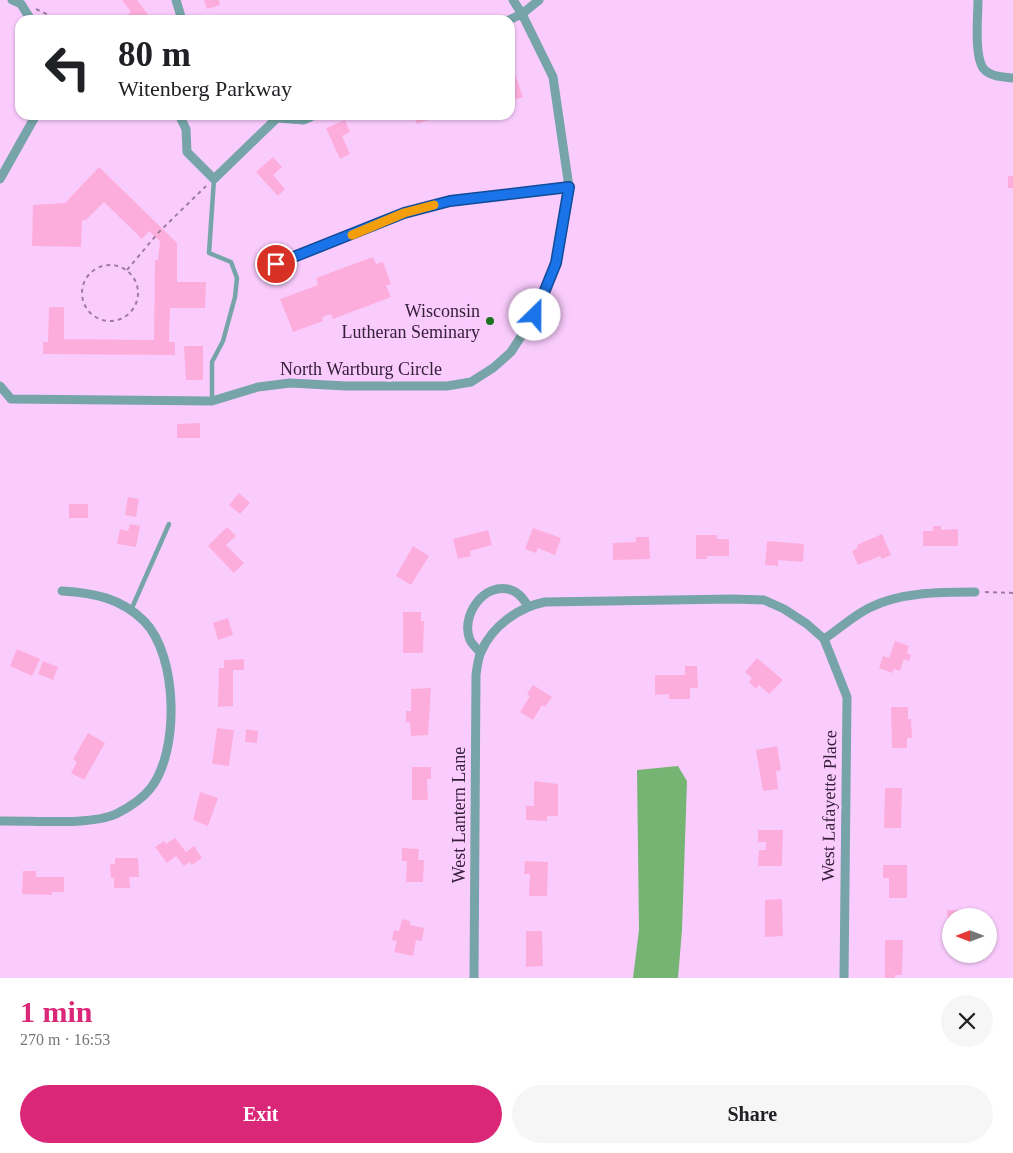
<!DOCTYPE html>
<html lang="en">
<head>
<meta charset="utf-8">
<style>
  :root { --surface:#fff; --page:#f6f6f6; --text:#202124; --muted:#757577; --accent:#db2777 }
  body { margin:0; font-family:"Times New Roman",serif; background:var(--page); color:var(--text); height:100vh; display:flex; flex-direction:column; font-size:19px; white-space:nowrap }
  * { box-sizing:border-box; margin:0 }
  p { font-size:16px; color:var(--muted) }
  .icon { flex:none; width:28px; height:28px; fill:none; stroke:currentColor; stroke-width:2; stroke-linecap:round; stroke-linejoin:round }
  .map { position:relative; height:978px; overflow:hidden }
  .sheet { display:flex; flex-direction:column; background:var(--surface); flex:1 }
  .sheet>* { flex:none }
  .top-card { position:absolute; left:15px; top:15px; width:500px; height:105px; border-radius:15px; box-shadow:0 1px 4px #0004; background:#fff; color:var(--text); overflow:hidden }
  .needle { width:32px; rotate:270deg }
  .controls { position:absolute; left:942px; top:908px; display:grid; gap:10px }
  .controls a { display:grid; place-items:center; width:55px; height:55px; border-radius:50%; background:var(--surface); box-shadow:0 1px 4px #0004; font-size:25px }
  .pin { position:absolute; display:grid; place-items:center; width:42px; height:42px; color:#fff; margin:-21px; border:2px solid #fff; border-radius:50%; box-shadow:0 1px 5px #0007 }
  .me { position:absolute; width:55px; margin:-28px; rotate:23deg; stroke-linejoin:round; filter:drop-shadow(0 0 4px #0008) }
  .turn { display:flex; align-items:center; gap:18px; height:105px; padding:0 20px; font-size:22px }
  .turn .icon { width:65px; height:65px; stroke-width:2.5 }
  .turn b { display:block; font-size:35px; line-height:42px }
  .round { display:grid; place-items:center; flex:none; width:52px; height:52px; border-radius:26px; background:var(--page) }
  .headline { display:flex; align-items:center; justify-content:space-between; height:85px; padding:0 20px }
  h1 { font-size:30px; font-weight:800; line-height:38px; color:var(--accent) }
  .button { display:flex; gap:10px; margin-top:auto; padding:10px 20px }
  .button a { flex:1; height:58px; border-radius:30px; background:var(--accent); color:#fff; font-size:20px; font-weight:800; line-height:58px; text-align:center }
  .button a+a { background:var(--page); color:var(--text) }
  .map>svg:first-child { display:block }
  .water { fill:#76b474 }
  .building { fill:#fdaddc }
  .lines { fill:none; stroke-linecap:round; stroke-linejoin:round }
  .path { stroke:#9e7ca2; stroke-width:2; stroke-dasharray:4 4; stroke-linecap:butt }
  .service { stroke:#76a4a8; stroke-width:4.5 }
  .minor { stroke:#76a4a8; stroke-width:9 }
  .route-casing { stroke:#114b97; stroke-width:12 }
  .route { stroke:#1a73e8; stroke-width:9 }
  .slow { stroke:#f59e0b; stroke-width:9 }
  .poi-dot { fill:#1a7320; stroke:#faccfe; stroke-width:2 }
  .labels { text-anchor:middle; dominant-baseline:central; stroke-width:5; stroke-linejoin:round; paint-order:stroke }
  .poi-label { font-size:18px; fill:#362039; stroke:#faccfe; text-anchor:end }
  .street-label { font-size:18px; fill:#362039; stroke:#faccfe }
</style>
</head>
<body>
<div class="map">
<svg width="1013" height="978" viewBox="0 0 1013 978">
  <rect width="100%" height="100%" fill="#faccfe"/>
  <path class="water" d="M678,766L687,781L682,930L678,978H633L639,930L637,770Z"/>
  <g class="building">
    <path d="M122,0H137L149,16L144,20H125L124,18L131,12Z"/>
    <path d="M204,0H219L220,5L207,9Z"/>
    <path d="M510,60L523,97L510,101Z"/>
    <path d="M413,115H426L428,120L417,124Z"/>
    <path d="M345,120L350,132L342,136L350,154L340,159L326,128Z"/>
    <path d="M273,157L282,167L273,175L285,189L278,196L256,172Z"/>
    <path d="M99,167L177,243V282H206L205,308H170L169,342H175V355L43,354V342H48L49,307H64V339L154,340L155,260H158L160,241L149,231L142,239L104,202L86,220H82L81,247L32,246L33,205L65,203Z"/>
    <rect x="1008" y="176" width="5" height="12"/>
    <path d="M373,257L376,264L383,262L391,284L386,286L391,297L333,319L331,314L322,317L323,321L293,332L280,299L318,285L316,278Z"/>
    <path d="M184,346H203V380H186Z"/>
    <path d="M200,423V438H177V424Z"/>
    <path d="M239,493L250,503L240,514L229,505Z"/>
    <path d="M128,497L139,499L136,517L125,515Z"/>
    <rect x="69" y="504" width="19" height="14"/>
    <path d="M130,524L140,526L136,547L117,544L120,529L128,531Z"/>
    <path d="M933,526H941V530L958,529V546H923V531H933Z"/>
    <path d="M227,527L236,536L226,545L244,563L234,573L208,546Z"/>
    <path d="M533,528L561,538L555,555L538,548L536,553L525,549Z"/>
    <path d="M488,530L492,545L470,551L471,556L458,559L453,539Z"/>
    <path d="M882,534L891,555L882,559L880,556L858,565L852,551L858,548L857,545Z"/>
    <path d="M696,535H717V539H729V556H707V559H696Z"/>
    <path d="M636,537H649L650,559L613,560V543L636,542Z"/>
    <path d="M767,541L804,544L803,562L778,560V566L765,565Z"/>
    <path d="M413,546L429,556L411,585L396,576Z"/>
    <path d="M403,612H421V621H424L423,653H403Z"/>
    <path d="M228,618L233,635L218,640L213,623Z"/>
    <path d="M895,641L909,646L907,653L911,655L909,661L904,659L900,671L894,669L892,673L879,668L883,656L889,658Z"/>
    <path d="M17,649L40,659L32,676L10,666Z"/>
    <path d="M757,658L783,680L769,694L759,685L756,689L749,682L752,678L745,672Z"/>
    <path d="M244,659V670H233V706L218,707L219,668H224V660Z"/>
    <path d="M43,661L58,667L53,680L38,674Z"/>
    <path d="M685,666H697L698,688H690V699H669V694L655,695V675H685Z"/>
    <path d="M533,685L552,697L545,707L542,705L533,720L520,712L530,696L527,694Z"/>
    <path d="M431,688L428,735L411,736L410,722H406V711H411V689Z"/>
    <path d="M891,707H908V719H911L912,738H907V748H892Z"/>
    <path d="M217,728L234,730L229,766L212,764Z"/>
    <path d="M246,729L258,731L257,743L245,742Z"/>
    <path d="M88,733L105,743L84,780L71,773L77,762L73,759Z"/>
    <path d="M777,746L781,770L776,771L778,789L763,791L756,750Z"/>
    <path d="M412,767H431V779H427L428,800H412Z"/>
    <path d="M534,781L558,784V816H547V821L526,820V806H534Z"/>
    <path d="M885,788H902L901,828H884Z"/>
    <path d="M200,792L218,798L208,826L193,820Z"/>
    <path d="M758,830H783L782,866H758L759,850H766V842H758Z"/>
    <path d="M175,838L186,852L194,846L202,858L192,865L190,862L184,866L176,856L167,863L155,847L164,841L166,844Z"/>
    <path d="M402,848L419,849L418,860H424L423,882H406L407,861H402Z"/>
    <path d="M115,858H138L139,877H129L130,888H114V878H111L110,864H115Z"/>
    <path d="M525,861L548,862L547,896H529L530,874H524Z"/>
    <path d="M883,865H907V898H889V878H883Z"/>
    <path d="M23,871H36V877H64V892H52V895L22,894Z"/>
    <path d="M782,899L783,936L765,937V900Z"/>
    <path d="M947,910H959L960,916H951V923H948Z"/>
    <path d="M402,919L410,921V925L424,928L422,941L416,940L413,956L394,952L397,941L392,940L394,930L399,931Z"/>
    <path d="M526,931H542L543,966L526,967Z"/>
    <path d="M885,940H903L902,975H895V978H885Z"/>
  </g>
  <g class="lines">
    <g class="path">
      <path d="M36,9L59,20"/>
      <circle cx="110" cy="293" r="28"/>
      <path d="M127,270L158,233L206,186"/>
      <path d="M985,592L1013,593"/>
    </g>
    <g class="service">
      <path d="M212,400V362L223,341L235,297L237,278L231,262L209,253L214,179"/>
      <path d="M131,610L169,524"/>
    </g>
    <g class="minor">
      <path d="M12,0L21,4L31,20"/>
      <path d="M176,0L182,20"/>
      <path d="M978,0C978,17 974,54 983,68C990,77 1003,77 1013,78"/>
      <path d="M509,20L522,14L539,0"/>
      <path d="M179,115L186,129L187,152L214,179L277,118L304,120L315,115"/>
      <path d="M0,179L36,115"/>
      <path d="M263,269L404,213L450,201L569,187"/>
      <path d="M0,386L11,399L212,401L258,387L290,383L346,386H447L471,382L493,368L511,352L535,315L556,263L569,187L553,77L522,14L513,0"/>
      <path d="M824,639C839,629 853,616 869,608C900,592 941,592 975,592"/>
      <path d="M480,652C477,649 472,644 470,640C460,616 484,581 511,590C519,592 524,600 528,606"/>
      <path d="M0,821C31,820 90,826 116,814C128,808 142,799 150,789C180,752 178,655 144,621C121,598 94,593 62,591"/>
      <path d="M474,978L476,675C477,668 478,658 481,652C492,626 519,607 545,602L733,599L764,600L784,609L807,624L824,639L847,697L844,978"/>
    </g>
  </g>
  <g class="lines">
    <g class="route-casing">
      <path id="route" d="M276,264L404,213L450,201L569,187L556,263L535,315"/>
    </g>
    <use href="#route" class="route"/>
    <path class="slow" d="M352,235L404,213L434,205"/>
  </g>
  <circle class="poi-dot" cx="490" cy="321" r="5"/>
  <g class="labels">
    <g class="poi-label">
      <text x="480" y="311">Wisconsin<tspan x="480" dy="21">Lutheran Seminary</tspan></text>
    </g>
    <g class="street-label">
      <text x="361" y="369">North Wartburg Circle</text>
      <text transform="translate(829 806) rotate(-89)">West Lafayette Place</text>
      <text transform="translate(459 815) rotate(-90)">West Lantern Lane</text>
    </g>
  </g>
</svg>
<div class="controls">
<a><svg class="needle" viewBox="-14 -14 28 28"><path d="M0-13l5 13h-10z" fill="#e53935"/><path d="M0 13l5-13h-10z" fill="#757577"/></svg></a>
</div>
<div class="pin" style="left:276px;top:264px;background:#d93025"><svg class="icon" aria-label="arrive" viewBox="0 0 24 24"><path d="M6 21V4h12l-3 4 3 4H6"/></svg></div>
<svg class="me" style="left:535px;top:315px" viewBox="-20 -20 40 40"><circle r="19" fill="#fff"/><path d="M0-13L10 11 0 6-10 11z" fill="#1a73e8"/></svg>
<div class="top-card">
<div class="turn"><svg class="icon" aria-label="left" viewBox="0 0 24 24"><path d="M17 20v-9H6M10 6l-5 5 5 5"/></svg><div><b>80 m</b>Witenberg Parkway</div></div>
</div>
</div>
<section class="sheet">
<div class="headline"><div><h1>1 min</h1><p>270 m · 16:53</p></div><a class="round"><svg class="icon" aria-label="close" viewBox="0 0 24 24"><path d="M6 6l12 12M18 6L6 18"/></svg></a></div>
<div class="button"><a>Exit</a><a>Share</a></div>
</section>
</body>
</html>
